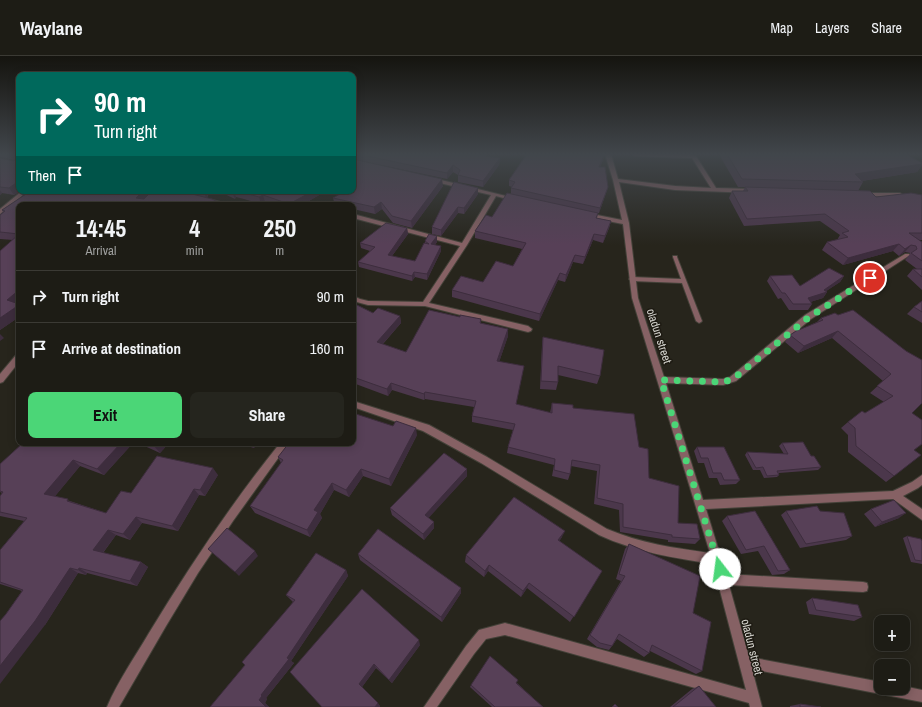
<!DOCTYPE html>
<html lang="en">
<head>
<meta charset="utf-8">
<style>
  :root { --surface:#1d1c15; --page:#25251e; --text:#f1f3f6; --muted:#a0a1a0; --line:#3b3a34; --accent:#4bd677 }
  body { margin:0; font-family:"Archivo Narrow",sans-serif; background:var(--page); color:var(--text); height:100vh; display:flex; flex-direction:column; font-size:15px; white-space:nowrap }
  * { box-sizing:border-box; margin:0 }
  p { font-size:13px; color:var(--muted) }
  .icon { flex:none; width:22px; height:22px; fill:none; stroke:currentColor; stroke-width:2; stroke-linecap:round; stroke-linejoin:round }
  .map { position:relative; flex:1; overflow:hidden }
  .panel { position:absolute; left:16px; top:146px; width:340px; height:244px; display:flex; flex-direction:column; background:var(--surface); border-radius:8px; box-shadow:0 2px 10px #0003,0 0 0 1px var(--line) }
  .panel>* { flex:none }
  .hud { position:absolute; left:16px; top:16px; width:340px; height:122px; border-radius:8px; box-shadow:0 2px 10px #0003,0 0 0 1px var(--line); background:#00695c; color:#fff; overflow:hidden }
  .controls { position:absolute; left:874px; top:559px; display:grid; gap:8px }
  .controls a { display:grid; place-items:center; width:36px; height:36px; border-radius:8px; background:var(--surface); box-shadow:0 2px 10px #0003,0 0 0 1px var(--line); font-size:20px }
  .pin { position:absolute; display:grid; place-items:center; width:34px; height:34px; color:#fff; margin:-17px; border:2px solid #fff; border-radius:50%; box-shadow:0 1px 4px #0007 }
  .me { position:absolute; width:44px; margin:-22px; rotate:345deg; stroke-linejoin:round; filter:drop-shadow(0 0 3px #0008) }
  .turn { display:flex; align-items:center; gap:14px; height:84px; padding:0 12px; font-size:18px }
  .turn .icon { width:52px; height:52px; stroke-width:2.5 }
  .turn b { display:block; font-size:28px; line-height:34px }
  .then { display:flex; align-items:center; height:38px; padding:0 12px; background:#0003; gap:8px; font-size:15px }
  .eta { display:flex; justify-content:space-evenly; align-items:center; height:68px; text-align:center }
  .eta b { font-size:24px; font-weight:800; line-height:28px }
  .cta { display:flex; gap:8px; margin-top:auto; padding:8px 12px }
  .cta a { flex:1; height:46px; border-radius:8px; background:var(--accent); color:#111; font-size:16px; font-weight:800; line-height:46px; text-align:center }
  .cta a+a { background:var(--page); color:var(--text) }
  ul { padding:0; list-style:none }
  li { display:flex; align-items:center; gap:12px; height:52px; padding:0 12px; border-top:1px solid var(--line) }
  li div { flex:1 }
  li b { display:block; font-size:15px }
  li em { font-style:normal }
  header { display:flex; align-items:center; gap:24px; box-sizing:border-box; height:56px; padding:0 20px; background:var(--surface); border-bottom:1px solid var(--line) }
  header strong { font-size:19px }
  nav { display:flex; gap:22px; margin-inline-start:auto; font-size:14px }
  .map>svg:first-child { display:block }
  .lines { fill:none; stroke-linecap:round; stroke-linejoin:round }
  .service-casing { stroke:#434138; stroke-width:2 }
  .minor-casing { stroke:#434138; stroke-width:2 }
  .service { fill:#866164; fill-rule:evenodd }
  .minor { fill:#866164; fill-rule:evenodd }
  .wall { fill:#4b374b }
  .shaded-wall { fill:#3d2d3d }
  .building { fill:#574057; stroke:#3d2d3d }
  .route { stroke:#4bd677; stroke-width:7; stroke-dasharray:0 12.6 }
  .labels { text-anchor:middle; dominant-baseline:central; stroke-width:3; stroke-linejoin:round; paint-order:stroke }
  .street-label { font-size:12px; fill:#d5d4ce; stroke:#1e1b13 }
</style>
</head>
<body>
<header>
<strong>Waylane</strong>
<nav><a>Map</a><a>Layers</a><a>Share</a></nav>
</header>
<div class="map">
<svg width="922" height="651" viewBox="0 0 922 651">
  <rect width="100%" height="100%" fill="#27251c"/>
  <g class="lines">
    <g class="service-casing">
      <path id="service" d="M673,200H677V201L702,265L701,266L699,267L696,265L682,227L632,225L629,223L632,221L681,223L673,201Z"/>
    </g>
    <g class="minor-casing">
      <g id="minor">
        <path d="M605,98H611L618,123L675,130L711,132L692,102L635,100L632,98H689L696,100L716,132L754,133L757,135L754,137L675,134L619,126L629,167L638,242L664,321L723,323L730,321L805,259L905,198H909L910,199L811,263L736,325L723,329L666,327L703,444L893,435L912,426L922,419V429L918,432L903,440L922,453V464L893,443L706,453L726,518L863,526L867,527L868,531L867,535L863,536L729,529L749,601L881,626V632H903V630L922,634V646L752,613L762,651H750L749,647L505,579L486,583L474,598L437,651H424L466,590L479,574L505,567L746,634L713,508C674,502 636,496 599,479L481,407L423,375L353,351V345L429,369L487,401L607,473C640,487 674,492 710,497L632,242L623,168L587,161L584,159L587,157L622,164L613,124Z"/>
        <path d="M433,122L518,143L515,145L496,140L467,189L429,247L528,270L532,273L531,275L528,276L425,250L368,249L353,245V240L360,243L368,245L423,246L460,190L353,162V158L462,187L491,139L431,125L430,124Z"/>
        <path d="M22,135H28L0,158V153Z"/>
        <path d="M863,137H900L903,139L900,141L861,140V138Z"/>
        <path d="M209,143L228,148L229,149H219L207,146V144Z"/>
        <path d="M19,298V306L3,326L0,327V318L16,299Z"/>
        <path d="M280,387H289L233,465L198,517L166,570L119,651H107C118,625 135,601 149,577C189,511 232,447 280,387Z"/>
      </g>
    </g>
    <use href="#service" class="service"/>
    <use href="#minor" class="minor"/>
  </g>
  <g class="wall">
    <path d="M0,98H19V135H210L207,142L220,147V149H19V246L18,247L19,248V261L0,274V195L13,184L0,183V159L3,156L2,154L23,140L19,136L14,139L2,137L0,139V102L14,105L15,104L0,101Z"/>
    <path d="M353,98H473L500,102L499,109L483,131L458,126V119L453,116L447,123L353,103Z"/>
    <path d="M524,98H599L604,99L603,104L600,111L608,131L606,137L599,157H598L597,162L611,165L609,172L603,187L593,184L583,208L573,206L565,226L558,224L539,265L452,241V234L483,226L513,210L522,193L475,182V175L492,161L511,138V132L512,131L509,130V124L525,100L523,99Z"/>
    <path d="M720,98H906L922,107V109L917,116L862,125L863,126L858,135L876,141L922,139V184H919L922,186V234L907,220L913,213H917L905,204L910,198V197L905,196L899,200L893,195L843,209L822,194L827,186L837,184L840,179L820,165L744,170L729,142L732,135H743L745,131H738L720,100Z"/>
    <path d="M454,126L478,138L464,158L458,157L441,180L432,178V171Z"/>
    <path d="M443,130L412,172L393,167L382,153L375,158L353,153V149H335L333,142L338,139L335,135H353Z"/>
    <path d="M218,135H326L302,149H274L265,146L261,148L244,143L236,141L235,143Z"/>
    <path d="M407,172L408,178L392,200L415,205L425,187V185L437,186L435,189L441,195L427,224L415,221L412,225L359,211L358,206L370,195L361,192L360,187Z"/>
    <path d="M770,220L800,230L844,220L840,226L826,235L827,236L823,242L810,246L812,248L808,254H789L781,242L778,243L767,225Z"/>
    <path d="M922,245V267L907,258L914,251Z"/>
    <path d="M353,247L373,257L400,260L401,267L383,288L406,296L460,261L481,263V267L508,273V280L499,306L524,310L516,349L550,357L552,347L573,352L639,391L649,422L678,467L700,483L695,488L668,486V484L620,476L619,454L594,448L597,415L571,410L570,418L568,424L552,420L554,409L507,397L508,391L513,374L472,366V360L474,351L425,343L424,344L392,334L388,340L353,327Z"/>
    <path d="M838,259L906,295L915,394L894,420L886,426L848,396V379L841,372L848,366L865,357L884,346L870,337L883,325L832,282L798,297L785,286L790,279L817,266L821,262Z"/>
    <path d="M543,281L600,320L597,328L558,319V326L556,334L540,333L542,289Z"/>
    <path d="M417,379L391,430L363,420L349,441L334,434L320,458L322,462L310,481L255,457L250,450L281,407L278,401Z"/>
    <path d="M19,383V387H133L104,419L80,410L55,440L106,457L131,437L218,419L205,440L199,439L178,475L142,467L130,484L116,479L103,497L141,506L148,511L137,530L87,517L86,519L78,517L45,569L6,558L22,535L0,528V494L24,465L0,460V440L2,437L0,436V408L21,389L17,385Z"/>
    <path d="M138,387H169L160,397Z"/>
    <path d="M237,387H257L254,392Z"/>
    <path d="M782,387L811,400L821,411L818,414L779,417V419L777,421L764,422L760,414H753L745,399L747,396L784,398L779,390Z"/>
    <path d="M697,391L740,424L736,428L720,429L717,422H709L704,407H698L694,395Z"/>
    <path d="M467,413V420L428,462L434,472L424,484L392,459L390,452Z"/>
    <path d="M871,453L899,462L875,471L864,458Z"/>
    <path d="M755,455L790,514L784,518L772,519L758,495L741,498L722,465L727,460Z"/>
    <path d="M786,455H820L852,480L846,484L800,492L781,459Z"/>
    <path d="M907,480L922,485V508L911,506L903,482Z"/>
    <path d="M562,481L559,485L602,515L570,566L527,532L521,541L488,515L484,521L465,506L466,499Z"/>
    <path d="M629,488L693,557L702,615L696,618L650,595L649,597L644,601L617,583L612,590L609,594L597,591L587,583L621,525L616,523L625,493Z"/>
    <path d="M358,498L461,537L442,566L360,504Z"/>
    <path d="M346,514L348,520L291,605L294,607L266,642L267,643L265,647L269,651H210L245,609L293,546L286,539Z"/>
    <path d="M812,542L862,561L854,565L809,558L806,546Z"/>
    <path d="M420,589L392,627L376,612L362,631L380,650V651H322L290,616Z"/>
    <path d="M517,627L543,651H492L470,631L471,629Z"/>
    <path d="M699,630L716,651H670L692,633Z"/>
    <path d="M800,648L821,651H790V650Z"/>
  </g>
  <g class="shaded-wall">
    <path d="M604,99L603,104L598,116L599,111Z"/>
    <path d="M500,102L499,109L483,131V125Z"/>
    <path d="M922,108V109L917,116L855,126V118Z"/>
    <path d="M453,109V116L447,123V117Z"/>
    <path d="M442,123L443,130L412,172L411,165Z"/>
    <path d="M16,127L19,131V134H18L19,136L14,139L9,132Z"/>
    <path d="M608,131L606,137L599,157L600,152Z"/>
    <path d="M478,132V138L464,158V152Z"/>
    <path d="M0,134L2,137L0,139Z"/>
    <path d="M143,135H153L140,149L136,142Z"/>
    <path d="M204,135H210L206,142Z"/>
    <path d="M233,135H234L236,141L235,143L232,136Z"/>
    <path d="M313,135H326L302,149H289V148Z"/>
    <path d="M263,139L265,146L261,148L259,141Z"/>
    <path d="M381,146L382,153L375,158L374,151Z"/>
    <path d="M458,151V157L441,180V174Z"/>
    <path d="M611,165L609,172L603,187L605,180Z"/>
    <path d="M407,172L408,178L389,204L388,199Z"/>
    <path d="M594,178L593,184L583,208L585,201Z"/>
    <path d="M437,180V186L431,194V188Z"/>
    <path d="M899,188L893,195L843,209L848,202Z"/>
    <path d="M911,189L905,196L899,200L905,193Z"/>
    <path d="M441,190V195L427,224V218Z"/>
    <path d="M575,199L573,206L565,226L566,219Z"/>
    <path d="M414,216L415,221L412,225V220Z"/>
    <path d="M560,217L558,224L539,265L540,258Z"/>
    <path d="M844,220L840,226L822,238L827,236L823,242L804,248L808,242L824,234Z"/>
    <path d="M19,234V246L14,251L7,244Z"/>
    <path d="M19,249V261L0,274V262Z"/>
    <path d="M400,260L401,267L378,293L377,286Z"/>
    <path d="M508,273V280L497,312V305Z"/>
    <path d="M838,275L832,282L798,297L804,290Z"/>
    <path d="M0,278L4,282L0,285Z"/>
    <path d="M391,327L392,334L388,340L387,333Z"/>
    <path d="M425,336V343L424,344V338Z"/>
    <path d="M416,372L417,379L391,430L389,423Z"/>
    <path d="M121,387H133L104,419L97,413Z"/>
    <path d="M157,387H169L160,397L154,390Z"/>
    <path d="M251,387H257L254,392Z"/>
    <path d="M73,404L80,410L52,444L44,438Z"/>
    <path d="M213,412L218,419L205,440L200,434Z"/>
    <path d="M361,413L363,420L349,441L346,434Z"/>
    <path d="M467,413V420L425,466V459Z"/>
    <path d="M332,427L334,434L320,458L322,462L310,481L307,474L314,454Z"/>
    <path d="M194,433L199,439L178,475L172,470Z"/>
    <path d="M906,457L899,462L875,471L882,466Z"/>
    <path d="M136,461L142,467L130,484L123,478Z"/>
    <path d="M434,466V472L424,484L423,478Z"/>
    <path d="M108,474L116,479L101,499L93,494Z"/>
    <path d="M565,475L562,481L556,491L558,484Z"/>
    <path d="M255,495L258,500L239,520L235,516Z"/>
    <path d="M141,506L148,511L137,530L130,525Z"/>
    <path d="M489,509L488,515L484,521L485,515Z"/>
    <path d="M70,512L78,517L45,569L0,628V610Z"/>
    <path d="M79,512L87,517L86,519L78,514Z"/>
    <path d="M346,514L348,520L291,605L294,607L266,642L267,643L265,647L269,651H266L259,644L261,639Z"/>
    <path d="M529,527L527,532L521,541L523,535Z"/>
    <path d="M461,532V537L442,566L441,561Z"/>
    <path d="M419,584L420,589L392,627L389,624Z"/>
    <path d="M374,608L376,612L362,631L359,628Z"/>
    <path d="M378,647L380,650V651H375Z"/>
  </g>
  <g class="building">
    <path d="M14,98H19V127H16L9,132L0,131V102L14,105L16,103L15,98Z"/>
    <path d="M358,98H473L500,102L483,125L458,119L460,114L453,109L447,117Z"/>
    <path d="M527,98H599L604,99L599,111H605L608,131L600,152L511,132L515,126L509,124Z"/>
    <path d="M727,98H906L922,107V108L855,118L863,126L742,123Z"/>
    <path d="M353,103L442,123L411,165L392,160L381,146L374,151L333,142L340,138L338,135H353Z"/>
    <path d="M454,126L478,132L464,152L458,151L441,174L432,171Z"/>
    <path d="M745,131L870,135L876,141L911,137L922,139V177H909L922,186V205L911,197L917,193L916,190L911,189L905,193L899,188L848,202L827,186L848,181L842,177L849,175L825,158L747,163L732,135H748Z"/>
    <path d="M23,135H143L136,142L144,143L152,135H180L212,143L220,147L218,149H19V178L0,176V159L5,155L2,154L29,136Z"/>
    <path d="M238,135H313L289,148L263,139L259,141Z"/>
    <path d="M507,137L598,157L596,162L611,165L605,180L594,178L585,201L575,199L566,219L560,217L540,258L452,234L461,220L483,226L496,205L513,210L526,187L475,175L486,159L492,161Z"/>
    <path d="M386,167L407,172L388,199L415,205L424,187L429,188L425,185L429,178L437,180L431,188L441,190L427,218L414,216L412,220L358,206L375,191L360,187Z"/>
    <path d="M19,178V234L7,244L19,248V249L0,262V195Z"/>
    <path d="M829,212L844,220L824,234L827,236L808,242L812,248H793L785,237H782L770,220L792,219L800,230Z"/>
    <path d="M913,213H922V221Z"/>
    <path d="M922,245V256L914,251Z"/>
    <path d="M353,247L373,257L378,252L400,260L377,286L406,296L429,254L460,261V259L481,263L480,267L508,273L497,305L524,310L516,348L552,357V347L573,349V352L634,358L639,391L648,393L649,422L679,430L678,467L697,468L700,483L672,481V479L623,471V448L597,442L600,409L572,404L570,418L554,414L555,403L508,391L515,368L472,360L476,345L425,336L424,338L391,327L387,333L353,321Z"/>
    <path d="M853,254L906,295L922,304V347L912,357L922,364V388L914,394L921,399L894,420L856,390L855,372L848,366L862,355L865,357L893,340L877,330L891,318L838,275L804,290L790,279L796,275L823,264L821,262L835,257L838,259Z"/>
    <path d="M543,281L604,294L600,320L558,310V326L541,325Z"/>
    <path d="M353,357L393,370L396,365L416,372L389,423L361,413L346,434L332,427L314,454L318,456L307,474L250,450L283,404L278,401L289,387H353Z"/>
    <path d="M803,386L811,400H814L821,411L777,415L779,419L767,420L763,411L756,412L747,396L788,398L782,387Z"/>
    <path d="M22,387H121L97,413L73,404L44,438L68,443L67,445L106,457L121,435L131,437L157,400L213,412L200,434L194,433L172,470L136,461L123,478L108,474L93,494L141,506L130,525L79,512L78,514L70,512L35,565L0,610V565L6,558L23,534L0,526V494L27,462L0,456V440L3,436L0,435V408L23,387Z"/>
    <path d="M147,387H157L154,390Z"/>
    <path d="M697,391H724L740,424H724L721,417H713L708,402H701Z"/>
    <path d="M444,397L467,413L425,459L434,466L423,478L390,452Z"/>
    <path d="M514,441L565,475L558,484L602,515L574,561L529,527L523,535L489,509L485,515L466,499Z"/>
    <path d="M894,444L906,457L882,466L871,453Z"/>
    <path d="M817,450L820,455L844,457L852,480L806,488L786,455Z"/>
    <path d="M755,455L790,514L778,515L764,490L746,494L727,460Z"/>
    <path d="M227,472L255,495L235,516L208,493Z"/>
    <path d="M378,473L461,532L441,561L358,498Z"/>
    <path d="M907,480L921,483L922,485V505L915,504Z"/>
    <path d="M629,488L700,520L693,557L711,566L702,615L652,589L649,597L619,578L612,590L600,587L590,579L625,520L619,518Z"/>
    <path d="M316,497L346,514L287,602L289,603L261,639L262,640L259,644L266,651H210L245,609L242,606L295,544L286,539Z"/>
    <path d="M362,533L419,584L389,624L374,608L359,628L378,647L375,651H322L290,616Z"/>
    <path d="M812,542L858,549L862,561L816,554Z"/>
    <path d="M490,600L518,624L516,627L543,651H495L471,629Z"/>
    <path d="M699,630L716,651H673Z"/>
    <path d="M615,648L618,651H612Z"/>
    <path d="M800,648L821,651H800Z"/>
  </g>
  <linearGradient id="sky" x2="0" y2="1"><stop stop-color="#15140f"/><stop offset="0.52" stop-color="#41464b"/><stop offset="1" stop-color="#41464b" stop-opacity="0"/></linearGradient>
  <rect width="922" height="189" fill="url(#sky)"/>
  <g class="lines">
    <path class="route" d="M720,513L661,324L723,326L733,323L808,262L870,222"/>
  </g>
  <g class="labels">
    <g class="street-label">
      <text transform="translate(659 280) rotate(72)">oladun street</text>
      <text transform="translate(752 591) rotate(76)">oladun street</text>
    </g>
  </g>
</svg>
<div class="controls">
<a>+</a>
<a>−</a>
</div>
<div class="pin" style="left:870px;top:222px;background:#d93025"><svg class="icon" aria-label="arrive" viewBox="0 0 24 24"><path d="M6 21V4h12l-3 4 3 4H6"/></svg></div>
<svg class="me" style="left:720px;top:513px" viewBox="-20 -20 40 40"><circle r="19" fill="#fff"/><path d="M0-13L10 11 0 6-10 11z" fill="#4bd677"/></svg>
<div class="hud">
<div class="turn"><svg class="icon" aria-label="right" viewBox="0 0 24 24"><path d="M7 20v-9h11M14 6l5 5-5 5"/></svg><div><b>90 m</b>Turn right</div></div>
<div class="then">Then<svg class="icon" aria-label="arrive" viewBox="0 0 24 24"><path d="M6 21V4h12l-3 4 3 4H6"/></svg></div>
</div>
<section class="panel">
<div class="eta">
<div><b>14:45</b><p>Arrival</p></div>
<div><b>4</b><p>min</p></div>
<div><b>250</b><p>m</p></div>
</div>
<ul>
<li><svg class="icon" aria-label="right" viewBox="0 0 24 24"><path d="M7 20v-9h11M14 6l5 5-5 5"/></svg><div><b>Turn right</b></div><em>90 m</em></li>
<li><svg class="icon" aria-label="arrive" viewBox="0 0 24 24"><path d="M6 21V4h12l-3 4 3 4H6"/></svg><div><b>Arrive at destination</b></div><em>160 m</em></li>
</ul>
<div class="cta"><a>Exit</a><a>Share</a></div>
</section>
</div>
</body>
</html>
